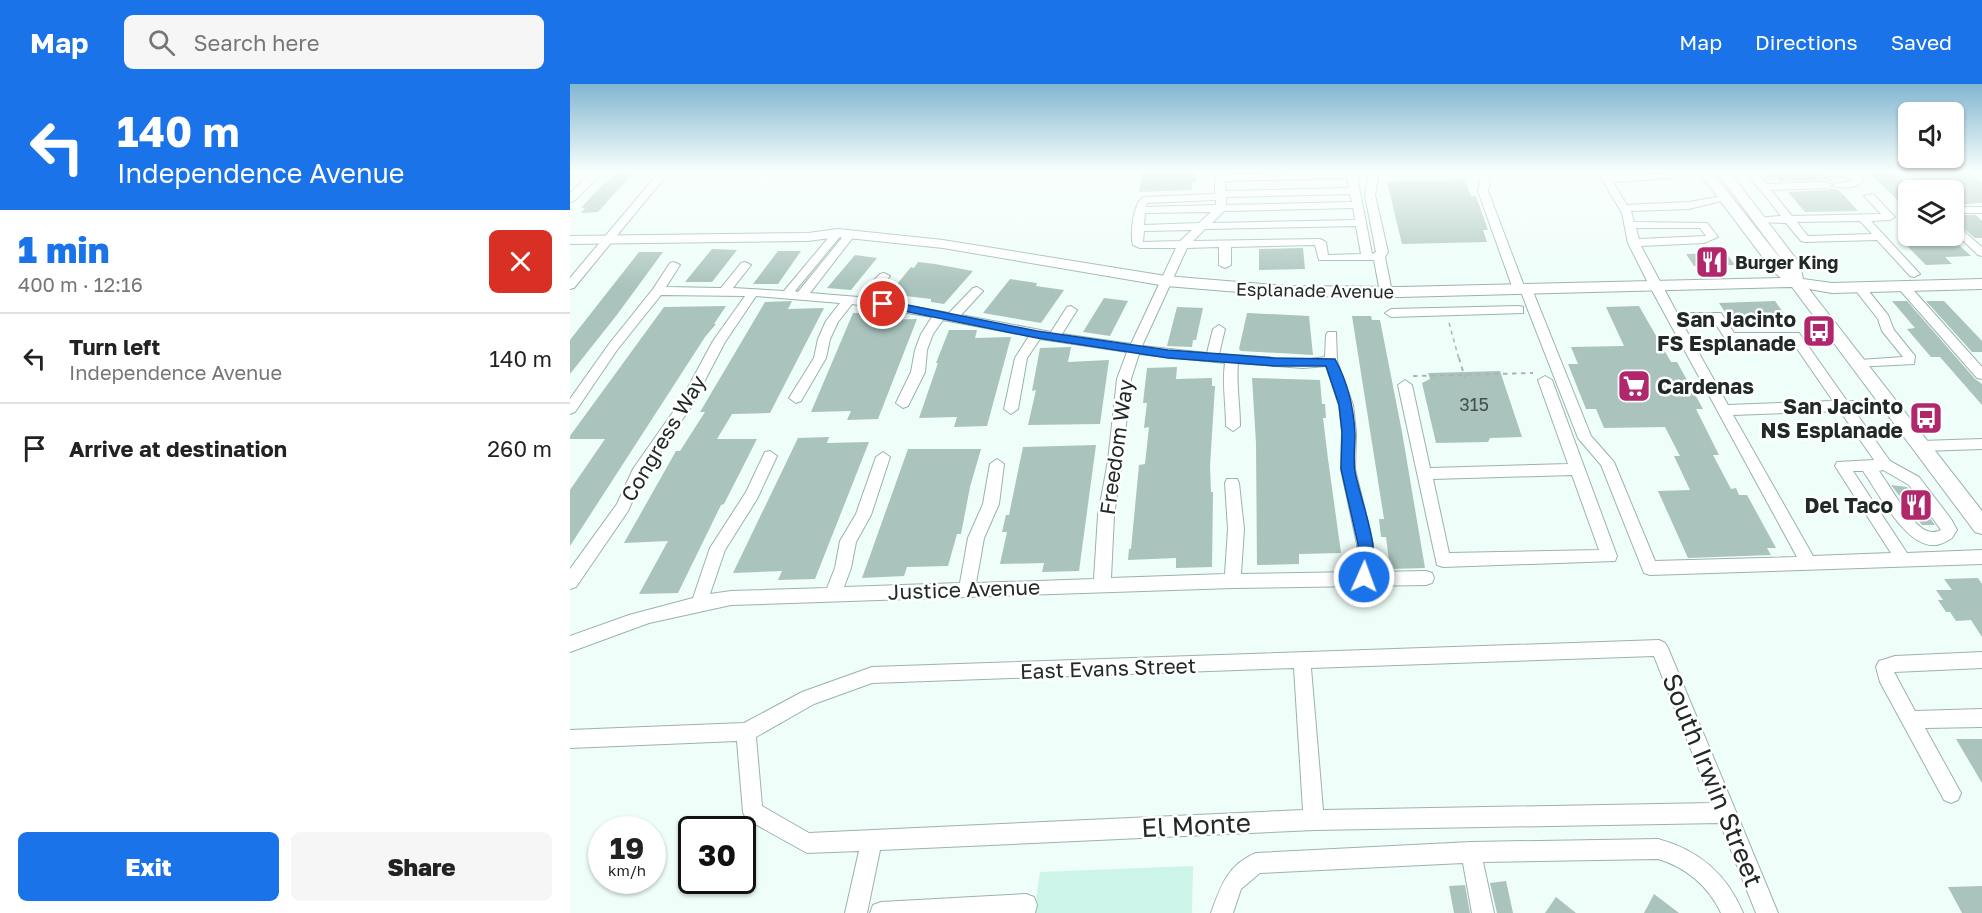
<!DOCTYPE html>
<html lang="en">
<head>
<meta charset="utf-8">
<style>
  :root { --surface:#fff; --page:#f6f6f6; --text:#222; --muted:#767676; --line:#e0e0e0; --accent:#1a73e8 }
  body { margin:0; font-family:"Golos Text",sans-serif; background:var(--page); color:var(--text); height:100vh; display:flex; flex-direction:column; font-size:22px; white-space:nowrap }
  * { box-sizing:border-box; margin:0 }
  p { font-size:20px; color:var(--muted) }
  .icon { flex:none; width:33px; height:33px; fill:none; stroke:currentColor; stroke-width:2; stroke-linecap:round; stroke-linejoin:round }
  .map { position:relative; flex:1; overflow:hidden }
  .side { display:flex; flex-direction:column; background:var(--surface); width:570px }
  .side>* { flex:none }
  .hud { background:#1a73e8; color:#fff; overflow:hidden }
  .buttons { position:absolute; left:1328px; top:18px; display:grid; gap:12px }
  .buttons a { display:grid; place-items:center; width:66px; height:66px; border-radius:9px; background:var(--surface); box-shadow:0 2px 4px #0004; font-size:30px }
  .speed { position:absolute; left:18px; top:732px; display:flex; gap:12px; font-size:30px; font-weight:700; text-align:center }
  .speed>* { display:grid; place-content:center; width:78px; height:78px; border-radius:50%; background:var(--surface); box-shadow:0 2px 4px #0004; line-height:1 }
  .speed small { font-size:15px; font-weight:400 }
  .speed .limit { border:3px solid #111; border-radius:9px; background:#fff; color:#111 }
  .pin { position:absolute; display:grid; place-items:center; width:51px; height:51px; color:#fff; margin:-26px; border:3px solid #fff; border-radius:50%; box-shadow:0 2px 6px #0007 }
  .me { position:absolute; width:66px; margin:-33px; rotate:2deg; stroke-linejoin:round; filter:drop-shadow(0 0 4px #0008) }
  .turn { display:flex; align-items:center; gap:21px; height:126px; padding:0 18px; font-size:27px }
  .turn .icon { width:78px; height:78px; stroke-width:2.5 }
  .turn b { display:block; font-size:42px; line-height:51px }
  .round { display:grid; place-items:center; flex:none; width:63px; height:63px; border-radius:9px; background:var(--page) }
  .headline { display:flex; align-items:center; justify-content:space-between; height:102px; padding:0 18px }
  h1 { font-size:36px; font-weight:800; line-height:45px; color:var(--accent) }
  .button { display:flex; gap:12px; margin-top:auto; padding:12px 18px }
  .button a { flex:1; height:69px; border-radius:9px; background:var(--accent); color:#fff; font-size:24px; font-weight:800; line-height:69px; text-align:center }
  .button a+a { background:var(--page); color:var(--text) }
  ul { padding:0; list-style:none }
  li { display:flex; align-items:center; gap:18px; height:90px; padding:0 18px; border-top:2px solid var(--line) }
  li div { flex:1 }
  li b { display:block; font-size:22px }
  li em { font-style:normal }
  header { display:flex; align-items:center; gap:36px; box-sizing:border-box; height:84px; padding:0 30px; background:var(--accent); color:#fff }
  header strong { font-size:28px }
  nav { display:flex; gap:33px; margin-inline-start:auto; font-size:21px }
  .search { width:420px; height:54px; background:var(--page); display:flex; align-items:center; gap:15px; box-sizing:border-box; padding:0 21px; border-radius:9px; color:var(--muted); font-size:22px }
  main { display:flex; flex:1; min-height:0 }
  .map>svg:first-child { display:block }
  .green { fill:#ccf4e8 }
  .building { fill:#aac3bc }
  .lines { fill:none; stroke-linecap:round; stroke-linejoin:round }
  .minor-tunnel { stroke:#c6d4cf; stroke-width:11; stroke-dasharray:11 6; stroke-linecap:butt }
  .minor-casing { stroke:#9ab3ac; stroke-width:2 }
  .major-casing { stroke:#9ab3ac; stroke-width:2 }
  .path-far1 { stroke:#a9b6b2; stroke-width:1.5; stroke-dasharray:4 4; stroke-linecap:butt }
  .path { stroke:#a9b6b2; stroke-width:2; stroke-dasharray:4.5 4.5; stroke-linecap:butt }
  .minor { fill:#fff; fill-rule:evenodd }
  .major { fill:#fff; fill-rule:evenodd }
  .route { fill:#1a73e8; stroke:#114b97; stroke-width:1.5 }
  .labels { text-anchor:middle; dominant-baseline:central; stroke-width:5; stroke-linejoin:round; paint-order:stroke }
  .far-poi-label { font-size:18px; font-weight:bold; fill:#212a28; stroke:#fff; text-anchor:start }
  .far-street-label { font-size:18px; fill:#212a28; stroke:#fff }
  .number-label { font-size:18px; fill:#43504d }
  .poi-label { font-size:21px; font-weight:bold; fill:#212a28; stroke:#fff; text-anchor:end }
  .street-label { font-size:21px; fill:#212a28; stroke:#fff }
  .near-street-label { font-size:26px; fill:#212a28; stroke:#fff }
</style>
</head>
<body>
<header>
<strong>Map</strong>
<div class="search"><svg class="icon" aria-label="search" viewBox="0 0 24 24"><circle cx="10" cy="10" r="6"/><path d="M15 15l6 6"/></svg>Search here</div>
<nav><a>Map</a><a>Directions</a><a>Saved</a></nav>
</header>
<main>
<section class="side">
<div class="hud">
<div class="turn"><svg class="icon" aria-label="left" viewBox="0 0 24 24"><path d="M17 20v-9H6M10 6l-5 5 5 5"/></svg><div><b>140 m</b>Independence Avenue</div></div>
</div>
<div class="headline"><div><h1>1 min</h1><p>400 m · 12:16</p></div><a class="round" style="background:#d93025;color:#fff"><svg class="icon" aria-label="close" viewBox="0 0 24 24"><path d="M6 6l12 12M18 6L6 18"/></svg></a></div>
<ul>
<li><svg class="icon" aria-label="left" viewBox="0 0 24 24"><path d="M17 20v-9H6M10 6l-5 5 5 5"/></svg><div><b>Turn left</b><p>Independence Avenue</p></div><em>140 m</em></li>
<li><svg class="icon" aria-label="arrive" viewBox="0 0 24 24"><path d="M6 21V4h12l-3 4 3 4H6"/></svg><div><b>Arrive at destination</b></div><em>260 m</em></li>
</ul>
<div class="button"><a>Exit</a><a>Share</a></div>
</section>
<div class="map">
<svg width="1412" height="829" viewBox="0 0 1412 829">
  <rect width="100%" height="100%" fill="#effef9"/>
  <g class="green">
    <path d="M831,87H894L897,94L895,96L834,98Z"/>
    <path d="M623,782L622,829H464L470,788Z"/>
  </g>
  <g class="building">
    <path d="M49,87H65L28,128L11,129L15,124H11L30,103Z"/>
    <path d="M572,87H626V99H622V106L569,108Z"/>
    <path d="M1250,87H1254L1252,89L1253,93L1261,95L1265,98L1257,96L1210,97L1202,88Z"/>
    <path d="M1298,87H1320L1340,106H1338V127Z"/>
    <path d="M1337,87H1395L1412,101V119L1383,121V106H1355Z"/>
    <path d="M895,96L901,112H906L918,146H913L917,158L832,160L817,98Z"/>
    <path d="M1262,104L1269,106L1288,127L1235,128L1218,108L1257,106Z"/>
    <path d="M1383,131H1406L1412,137V154H1405L1383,136Z"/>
    <path d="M1327,152H1379L1401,172L1375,173L1382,180L1356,181Z"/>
    <path d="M733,164L735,185L689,186V165Z"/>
    <path d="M142,165L167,166L142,198H115Z"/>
    <path d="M208,167H231L208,200H183Z"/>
    <path d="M69,168H93L46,232L0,290V256Z"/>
    <path d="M1156,169L1165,181L1124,182L1116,170Z"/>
    <path d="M285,171L307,174L281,206L257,204Z"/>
    <path d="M348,178L365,180L403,187L374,220L361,218V215L319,210L341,183L344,184Z"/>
    <path d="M440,195L467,199L466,202L494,206L471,239L413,229Z"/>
    <path d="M534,214L558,217L540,252L513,248Z"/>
    <path d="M222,217L218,225L254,224L200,329L162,330L147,355H187L154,420L151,421L108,509L69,510L98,457L54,459L106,367H110L135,328H130L195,218Z"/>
    <path d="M1205,217L1221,239L1163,240L1149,219Z"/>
    <path d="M1322,217H1337L1405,295L1412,300V321L1370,273H1361L1337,245L1345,244Z"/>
    <path d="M1356,217H1374L1412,257V268H1402Z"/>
    <path d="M156,222L144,240H146L135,253L0,462V406L35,355H0V352L94,223Z"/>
    <path d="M1069,222L1101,278H1107L1133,325H1126L1149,371H1143L1161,405L1166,404L1169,411H1177L1206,464H1197L1201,471L1118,474L1088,407L1120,406L1104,372H1110L1095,343L1034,344L1026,325H1016L998,280H1008L1001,263L1054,262L1036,223Z"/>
    <path d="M607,223L633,224L626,256H623L622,263L597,262Z"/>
    <path d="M312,228L309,236L347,235L308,335L277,336L281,327L241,328L283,229Z"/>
    <path d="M677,229L739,232L743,271L671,267L669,265Z"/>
    <path d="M782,232H801L802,236H810L832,348L855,484L820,485L816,453H811L809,435H814Z"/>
    <path d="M379,246H407L405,254L441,253L417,342L384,343L387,333L349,334L368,279H366Z"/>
    <path d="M501,263L498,278L539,276L530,340L458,341L466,306L462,307L470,264Z"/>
    <path d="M607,283L606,295L642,294V302H645L640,382L641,408H643L642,483L606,484V474L558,476L559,465H561L569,381L575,380L579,343L574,344L577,319H573L577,284Z"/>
    <path d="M930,287L952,353L920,354L918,358L866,359L852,299L860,295L858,289Z"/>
    <path d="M682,294L750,296L752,320H755L756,334H753L758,375L771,469L729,470V480L687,481L686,359Z"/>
    <path d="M259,353L257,359L299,358L245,495L208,496L212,487L163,489L228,354Z"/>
    <path d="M526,361L509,487L472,488L474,479L430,480L437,448H432L436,431H439L453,363Z"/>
    <path d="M338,365H411L400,403L391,450H387L378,482L337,483L334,492L292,494Z"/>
    <path d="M1321,401L1337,403L1365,441H1352Z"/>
    <path d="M1408,494L1412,500V553L1401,536L1386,537L1380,528H1376L1368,516H1373L1366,506H1382L1374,495Z"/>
    <path d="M1386,655H1412V699Z"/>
    <path d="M936,797L943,829H927L920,799Z"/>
    <path d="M895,801L900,829H884L879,802Z"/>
    <path d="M1412,802V829H1392L1378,803Z"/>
    <path d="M1084,810L1109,829H1074Z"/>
    <path d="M986,813L1006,829H975Z"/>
  </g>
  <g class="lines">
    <path class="minor-tunnel" d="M1195,91L1259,90"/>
    <g class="minor-casing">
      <g id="minor">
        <path d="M23,87H34L4,117L0,118V109Z"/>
        <path d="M90,87H100L4,204L0,205V194Z"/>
        <path d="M645,87H655V91L786,87L802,170L806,168L795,111L799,87H809L805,111L818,168L815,173L822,208L816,212L810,208L804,176H749L745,161L661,163V181L655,184L649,181V163L617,164L572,262L637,269L643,245L649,241L655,245L649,270L733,276L755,273L756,251L758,248H766L767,277L783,321L786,348L785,385L803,460V488L856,487L862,489L864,494L862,499L856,501L663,504L161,521L79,539L0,568V552L59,531L123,514L140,464L176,408L195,368L200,367L207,372L187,415L155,466L140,510L161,507L257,504L265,484L270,457L286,430L306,373L313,368L320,373L301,431L286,458L281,484L274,503L390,499L398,454L413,420L420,380L427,375L434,380L429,420L414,454L406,499L524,495L528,431L538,377L547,295L557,268L470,255L457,274L448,325L441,330L434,325L445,274L459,252L373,236L363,250L357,266L355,288L338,322L333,324L326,319L341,288L345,266L351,250L362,233L282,220L268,238L260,255L256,274L231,317L226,319L219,314L244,274L248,255L256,237L270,219L186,212L155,258L121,323L74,391L58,427L6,503L0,505V485L47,420L63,385L110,318L143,257L175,212L91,211L47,266L5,328L0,330V315L39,260L83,205L100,179L104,178L110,181L96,203L151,204L171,179L175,178L181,181L163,204L214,207L264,147L268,146L273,149L225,207L228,208L275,150L279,149L284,152L240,209L288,213L310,190L314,189L320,192L300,215L379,229L403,204L407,203L413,207L391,231L481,248L497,223L501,222L507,226L492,250L561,260L606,164H570L563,161C560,151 563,118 574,113L645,110ZM777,94L779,104L656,107L655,97ZM780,110L782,118L656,121V113ZM646,116V121L576,123L577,119ZM783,124L785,136L642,139L654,127ZM641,128L629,139L574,141L575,129ZM786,142L791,170L758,171L756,158L750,155L623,157L635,145ZM622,146L610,157L573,158L574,147ZM569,270L655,279C652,300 656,320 656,342L663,347L670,342C670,320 666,301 668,279L733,284L756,282L769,321L772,348L771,385L787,460V488L671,490L674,445L669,399L667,395H657L655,399L658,445L655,490L541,494L544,431L552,377L561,295Z"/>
        <path d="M906,87H916L920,97L918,107L954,202L962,205L1021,352L1044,378L1085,477L1227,473L1079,201L1058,159L1052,129L1027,87H1037L1040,92L1094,90L1093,87H1103V94L1043,98L1057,121L1119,118L1159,111V115L1119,125L1061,127L1064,138L1137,139L1148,153L1134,159L1071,162L1107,229H1151L1164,249H1229L1277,317H1324L1326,320L1319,325L1284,326L1320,377L1349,393L1381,435L1387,446L1382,454C1377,457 1371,461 1365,461C1336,464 1308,408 1293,387H1283L1337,469L1412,466V480L1080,491L1074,489L1031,381L1008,354L951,208L943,205L908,107L910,97ZM1066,144H1130L1136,152L1069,155ZM1143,236L1156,256L1160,257L1221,256L1263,317L1158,321L1111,237ZM1270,327L1304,376L1267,378L1265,382L1321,469L1243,472L1163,331ZM1313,386L1339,401L1371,446C1367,448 1362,449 1357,447C1341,441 1320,402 1309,387Z"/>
        <path d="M1175,87H1185L1196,100L1257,98L1262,101L1283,96L1276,93L1255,92L1254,90C1265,83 1281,88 1293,93V97C1287,104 1269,106 1262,101L1257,104L1201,106L1222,132L1311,130L1294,112L1303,110L1325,133L1320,136L1301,137L1350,190L1344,193L1340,192L1307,156L1235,158L1231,157L1216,139L1186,138V134L1211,132ZM1290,137L1302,150L1238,152L1227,138Z"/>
        <path d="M1322,87H1333L1353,106H1343Z"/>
        <path d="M1397,87H1408L1412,91V99Z"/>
        <rect x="1383" y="123" width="29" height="6"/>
        <path d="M1383,138L1412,163V172L1408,171L1383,147Z"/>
        <path d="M1333,198L1337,199L1412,283V295L1407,294L1329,205V199Z"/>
        <path d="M1289,199L1293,200L1318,231L1324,246L1345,272L1344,280L1284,283L1283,280L1284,277L1289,276L1333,273L1312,247L1308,235L1283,203Z"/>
        <path d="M949,222L953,223V229L821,233L815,229L821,225Z"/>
        <path d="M975,292L982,296L1047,472L1045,477L873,483L867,481L828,301L835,296L842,301L860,384L998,380L968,296ZM1002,391L1029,466L879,469L863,395Z"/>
        <path d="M1412,355V365L1351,367L1344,362L1351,357Z"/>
        <path d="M1089,556L1095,559L1098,564L1208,829H1186L1150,739L744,746L310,766L297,829H275L289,767L237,769L176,735L173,728L167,657L0,664V646L174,639L232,608L302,583ZM1084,572L1142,719L753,726L741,584ZM724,584L733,726L239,749L192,722L186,653L244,620L302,599Z"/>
        <path d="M1412,568V584L1324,588L1345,627L1412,625V643L1355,644L1391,709L1388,716L1381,719L1374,716L1310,598L1306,583L1309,577L1325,572Z"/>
        <path d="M1088,755C1129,766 1157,790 1173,829H1151C1139,803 1116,783 1088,775L913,778L924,829H902L893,779L690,789L671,805L663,829H641C651,802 657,781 686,769L901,758Z"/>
        <path d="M456,810L464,813L467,821L465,829H300L303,821L311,818Z"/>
      </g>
    </g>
    <g class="major-casing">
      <path id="major" d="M1128,87H1141L1218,184L1146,87H1159L1230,180L1233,195L1262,199L1412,195V205L1262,209L1239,205L1412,427V450L1405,448L1222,203L830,213L716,212L596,202L373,164L268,153L238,157L0,160V152L238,149L268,145L373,156L596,192L716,202L830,203L1211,194L1203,187Z"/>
    </g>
    <path class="path-far1" d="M879,239L889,275"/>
    <g class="path">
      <path d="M889,274L895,294"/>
      <path d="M843,292L963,289"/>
    </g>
    <use href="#minor" class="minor"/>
    <use href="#major" class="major"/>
  </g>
  <linearGradient id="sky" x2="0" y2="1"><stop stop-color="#82b6d0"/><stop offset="0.43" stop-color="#f8fffc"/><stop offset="1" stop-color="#f8fffc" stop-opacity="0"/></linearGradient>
  <rect width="1412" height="203" fill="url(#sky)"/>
  <path class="route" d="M313,216L467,247L598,266L704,274L765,275C777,297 784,325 785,351C785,363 783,376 785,388C791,418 813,470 800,498L794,500L789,498L787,493L789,482L788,460L771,385L772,348L769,321L756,282H704L598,274L467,254L309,222V217Z"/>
  <defs>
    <g id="restaurant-square" transform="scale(1.725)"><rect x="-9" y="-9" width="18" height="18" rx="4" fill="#b0286b" stroke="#fff"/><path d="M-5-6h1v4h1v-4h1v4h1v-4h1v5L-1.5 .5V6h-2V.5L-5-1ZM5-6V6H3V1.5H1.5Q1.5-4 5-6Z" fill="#fff"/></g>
    <g id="bus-square" transform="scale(1.725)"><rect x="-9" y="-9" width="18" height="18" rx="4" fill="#b0286b" stroke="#fff"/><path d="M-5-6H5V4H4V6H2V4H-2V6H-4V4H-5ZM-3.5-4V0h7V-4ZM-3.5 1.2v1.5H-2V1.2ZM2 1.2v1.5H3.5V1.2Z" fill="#fff"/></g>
    <g id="supermarket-square" transform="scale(1.725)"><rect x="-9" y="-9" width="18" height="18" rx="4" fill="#b0286b" stroke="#fff"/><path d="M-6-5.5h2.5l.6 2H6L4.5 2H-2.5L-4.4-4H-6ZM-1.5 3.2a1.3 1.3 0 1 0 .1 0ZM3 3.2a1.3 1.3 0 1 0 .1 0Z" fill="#fff"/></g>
  </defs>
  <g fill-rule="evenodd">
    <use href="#restaurant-square" x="1142" y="178"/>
    <use href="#bus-square" x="1249" y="247"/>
    <use href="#supermarket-square" x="1064" y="302"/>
    <use href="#bus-square" x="1356" y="334"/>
    <use href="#restaurant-square" x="1346" y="421"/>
  </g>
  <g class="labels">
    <g class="far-poi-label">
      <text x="1165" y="178">Burger King</text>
    </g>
    <g class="far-street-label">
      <text transform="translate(745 206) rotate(1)">Esplanade Avenue</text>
    </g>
    <g class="number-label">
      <text x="904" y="320">315</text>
    </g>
    <g class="poi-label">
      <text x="1226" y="235">San Jacinto<tspan x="1226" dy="24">FS Esplanade</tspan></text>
      <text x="1087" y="302" text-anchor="start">Cardenas</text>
      <text x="1333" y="322">San Jacinto<tspan x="1333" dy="24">NS Esplanade</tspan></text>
      <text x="1323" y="421">Del Taco</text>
    </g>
    <g class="street-label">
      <text transform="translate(93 354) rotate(-59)">Congress Way</text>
      <text transform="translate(546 363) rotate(-82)">Freedom Way</text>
      <text transform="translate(394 505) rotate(-2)">Justice Avenue</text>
      <text transform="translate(538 584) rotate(-2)">East Evans Street</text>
    </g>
    <g class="near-street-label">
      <text transform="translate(1143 696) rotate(68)">South Irwin Street</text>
      <text transform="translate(626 741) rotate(-3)">El Monte</text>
    </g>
  </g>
</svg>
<div class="buttons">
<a><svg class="icon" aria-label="sound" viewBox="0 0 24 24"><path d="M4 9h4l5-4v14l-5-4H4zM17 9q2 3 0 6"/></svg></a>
<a><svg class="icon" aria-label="layers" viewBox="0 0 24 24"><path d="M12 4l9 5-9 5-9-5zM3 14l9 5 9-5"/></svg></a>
</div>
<div class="speed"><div>19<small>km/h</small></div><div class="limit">30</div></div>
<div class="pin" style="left:313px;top:220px;background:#d93025"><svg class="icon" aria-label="arrive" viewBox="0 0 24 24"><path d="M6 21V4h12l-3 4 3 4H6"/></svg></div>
<svg class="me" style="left:794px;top:493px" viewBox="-20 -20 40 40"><circle r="17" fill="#1a73e8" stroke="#fff" stroke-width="3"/><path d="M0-11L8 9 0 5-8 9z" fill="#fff"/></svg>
</div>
</main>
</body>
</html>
